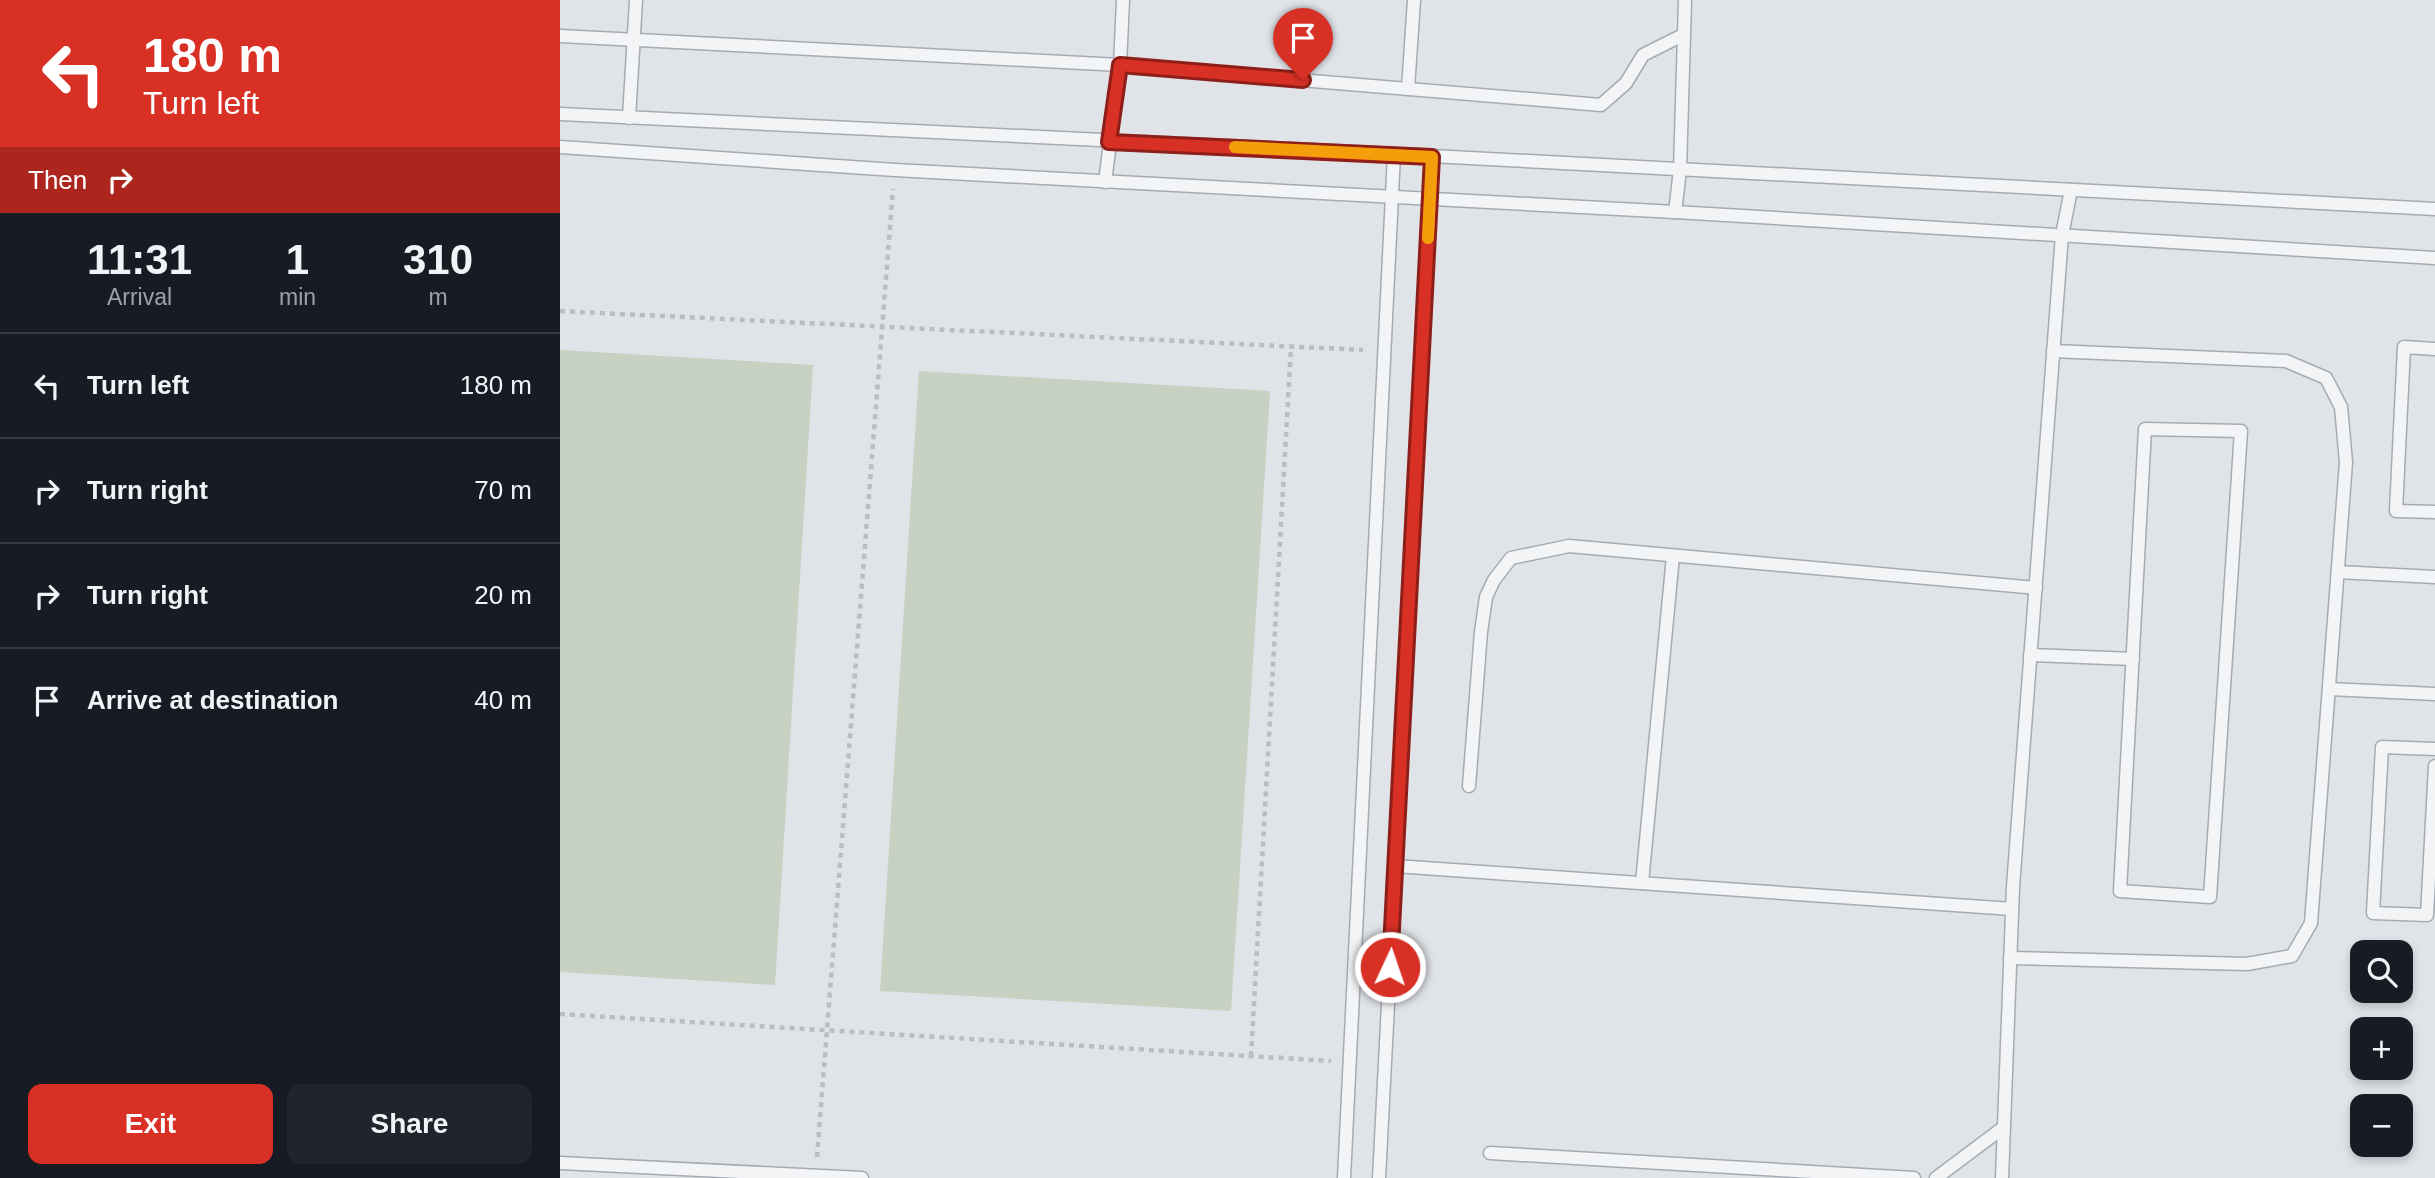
<!DOCTYPE html>
<html lang="en">
<head>
<meta charset="utf-8">
<style>
  :root { --surface:#171b24; --page:#20242c; --text:#f1f3f6; --muted:#9ea1a6; --line:#363941; --accent:#d93025 }
  body { margin:0; font-family:Helvetica,sans-serif; background:var(--page); color:var(--text); height:100vh; display:flex; flex-direction:column; font-size:26px; white-space:nowrap }
  * { box-sizing:border-box; margin:0 }
  p { font-size:23px; color:var(--muted) }
  .icon { flex:none; width:38px; height:38px; fill:none; stroke:currentColor; stroke-width:2; stroke-linecap:round; stroke-linejoin:round }
  .map { position:relative; flex:1; overflow:hidden }
  .panel { display:flex; flex-direction:column; background:var(--surface); width:560px }
  .panel>* { flex:none }
  .guide { background:#d93025; color:#fff; overflow:hidden }
  .tools { position:absolute; left:1790px; top:940px; display:grid; gap:14px }
  .tools a { display:grid; place-items:center; width:63px; height:63px; border-radius:14px; background:var(--surface); box-shadow:0 4px 10px #0003; font-size:35px }
  .pin { position:absolute; display:grid; place-items:center; width:60px; height:60px; color:#fff; margin:-72px -30px; border-radius:50% 50% 50% 0; rotate:-45deg; box-shadow:0 0 7px #0007 }
  .pin .icon { rotate:45deg }
  .me { position:absolute; width:77px; margin:-38px; rotate:3deg; stroke-linejoin:round; filter:drop-shadow(0 0 5px #0008) }
  .turn { display:flex; align-items:center; gap:24px; height:147px; padding:0 28px; font-size:32px }
  .turn .icon { width:91px; height:91px; stroke-width:2.5 }
  .turn b { display:block; font-size:49px; line-height:60px }
  .then { display:flex; align-items:center; height:66px; padding:0 28px; background:#0003; gap:14px; font-size:26px }
  .eta { display:flex; justify-content:space-evenly; align-items:center; height:119px; text-align:center }
  .eta b { font-size:42px; font-weight:700; line-height:49px }
  .button { display:flex; gap:14px; margin-top:auto; padding:14px 28px }
  .button a { flex:1; height:80px; border-radius:14px; background:var(--accent); color:#fff; font-size:28px; font-weight:700; line-height:80px; text-align:center }
  .button a+a { background:var(--page); color:var(--text) }
  ul { padding:0; list-style:none }
  li { display:flex; align-items:center; gap:21px; height:105px; padding:0 28px; border-top:2px solid var(--line) }
  li div { flex:1 }
  li b { display:block; font-size:26px }
  li em { font-style:normal }
  main { display:flex; flex:1; min-height:0 }
  .map>svg:first-child { display:block }
  .green { fill:#c6d1c2 }
  .lines { fill:none; stroke-linecap:round; stroke-linejoin:round }
  .service-casing { stroke:#a6aab2; stroke-width:15 }
  .path { stroke:#babdc2; stroke-width:4.5; stroke-dasharray:5 5; stroke-linecap:butt }
  .service { stroke:#f2f4f6; stroke-width:12 }
  .route-casing { stroke:#8d1f18; stroke-width:18 }
  .route { stroke:#d93025; stroke-width:12 }
  .slow { stroke:#f59e0b; stroke-width:12 }
</style>
</head>
<body>
<main>
<section class="panel">
<div class="guide">
<div class="turn"><svg class="icon" aria-label="left" viewBox="0 0 24 24"><path d="M17 20v-9H6M10 6l-5 5 5 5"/></svg><div><b>180 m</b>Turn left</div></div>
<div class="then">Then<svg class="icon" aria-label="right" viewBox="0 0 24 24"><path d="M7 20v-9h11M14 6l5 5-5 5"/></svg></div>
</div>
<div class="eta">
<div><b>11:31</b><p>Arrival</p></div>
<div><b>1</b><p>min</p></div>
<div><b>310</b><p>m</p></div>
</div>
<ul>
<li><svg class="icon" aria-label="left" viewBox="0 0 24 24"><path d="M17 20v-9H6M10 6l-5 5 5 5"/></svg><div><b>Turn left</b></div><em>180 m</em></li>
<li><svg class="icon" aria-label="right" viewBox="0 0 24 24"><path d="M7 20v-9h11M14 6l5 5-5 5"/></svg><div><b>Turn right</b></div><em>70 m</em></li>
<li><svg class="icon" aria-label="right" viewBox="0 0 24 24"><path d="M7 20v-9h11M14 6l5 5-5 5"/></svg><div><b>Turn right</b></div><em>20 m</em></li>
<li><svg class="icon" aria-label="arrive" viewBox="0 0 24 24"><path d="M6 21V4h12l-3 4 3 4H6"/></svg><div><b>Arrive at destination</b></div><em>40 m</em></li>
</ul>
<div class="button"><a>Exit</a><a>Share</a></div>
</section>
<div class="map">
<svg width="1875" height="1178" viewBox="0 0 1875 1178">
  <rect width="100%" height="100%" fill="#e0e3e8"/>
  <g class="green">
    <path d="M0,350L253,365L215,985L0,972Z"/>
    <path d="M359,371L710,391L671,1011L320,991Z"/>
  </g>
  <g class="lines">
    <g class="service-casing">
      <g id="service">
        <path d="M0,36L560,65L1041,105L1066,83L1083,55L1123,35"/>
        <path d="M848,89L854,0"/>
        <path d="M0,114L834,154L1875,209"/>
        <path d="M69,118L76,0"/>
        <path d="M0,147L335,170L1115,212L1875,258"/>
        <path d="M545,182L560,65L563,0"/>
        <path d="M1115,212L1120,170L1125,0"/>
        <path d="M1875,349L1844,347L1836,511L1875,512"/>
        <path d="M1585,429L1681,431L1650,897L1560,891Z"/>
        <path d="M1778,572L1875,577"/>
        <path d="M1470,655L1573,659"/>
        <path d="M1769,689L1875,694"/>
        <path d="M1875,749L1822,747L1813,913L1867,915L1875,766"/>
        <path d="M909,786L921,632L926,597L934,580L951,558L1009,546L1476,588"/>
        <path d="M835,866L1452,909"/>
        <path d="M1082,883L1113,556"/>
        <path d="M1450,958L1687,964L1732,956L1751,923L1786,462L1781,407L1766,378L1726,361L1493,351"/>
        <path d="M930,1153L1354,1178"/>
        <path d="M0,1163L302,1178"/>
        <path d="M784,1178L834,154"/>
        <path d="M819,1178L872,157"/>
        <path d="M1376,1178L1444,1127"/>
        <path d="M1442,1178L1453,887L1502,235L1511,190"/>
      </g>
    </g>
    <g class="path">
      <path d="M0,311L803,350"/>
      <path d="M0,1014L771,1061"/>
      <path d="M691,1056L731,347"/>
      <path d="M257,1157L333,189"/>
    </g>
    <use href="#service" class="service"/>
  </g>
  <g class="lines">
    <g class="route-casing">
      <path id="route" d="M743,80L560,65L549,142L872,157L830,967"/>
    </g>
    <use href="#route" class="route"/>
    <path class="slow" d="M675,147L872,157L868,238"/>
  </g>
</svg>
<div class="tools">
<a><svg class="icon" aria-label="search" viewBox="0 0 24 24"><circle cx="10" cy="10" r="6"/><path d="M15 15l6 6"/></svg></a>
<a>+</a>
<a>−</a>
</div>
<div class="pin" style="left:743px;top:80px;background:#d93025"><svg class="icon" aria-label="arrive" viewBox="0 0 24 24"><path d="M6 21V4h12l-3 4 3 4H6"/></svg></div>
<svg class="me" style="left:830px;top:967px" viewBox="-20 -20 40 40"><circle r="17" fill="#d93025" stroke="#fff" stroke-width="3"/><path d="M0-11L8 9 0 5-8 9z" fill="#fff"/></svg>
</div>
</main>
</body>
</html>
